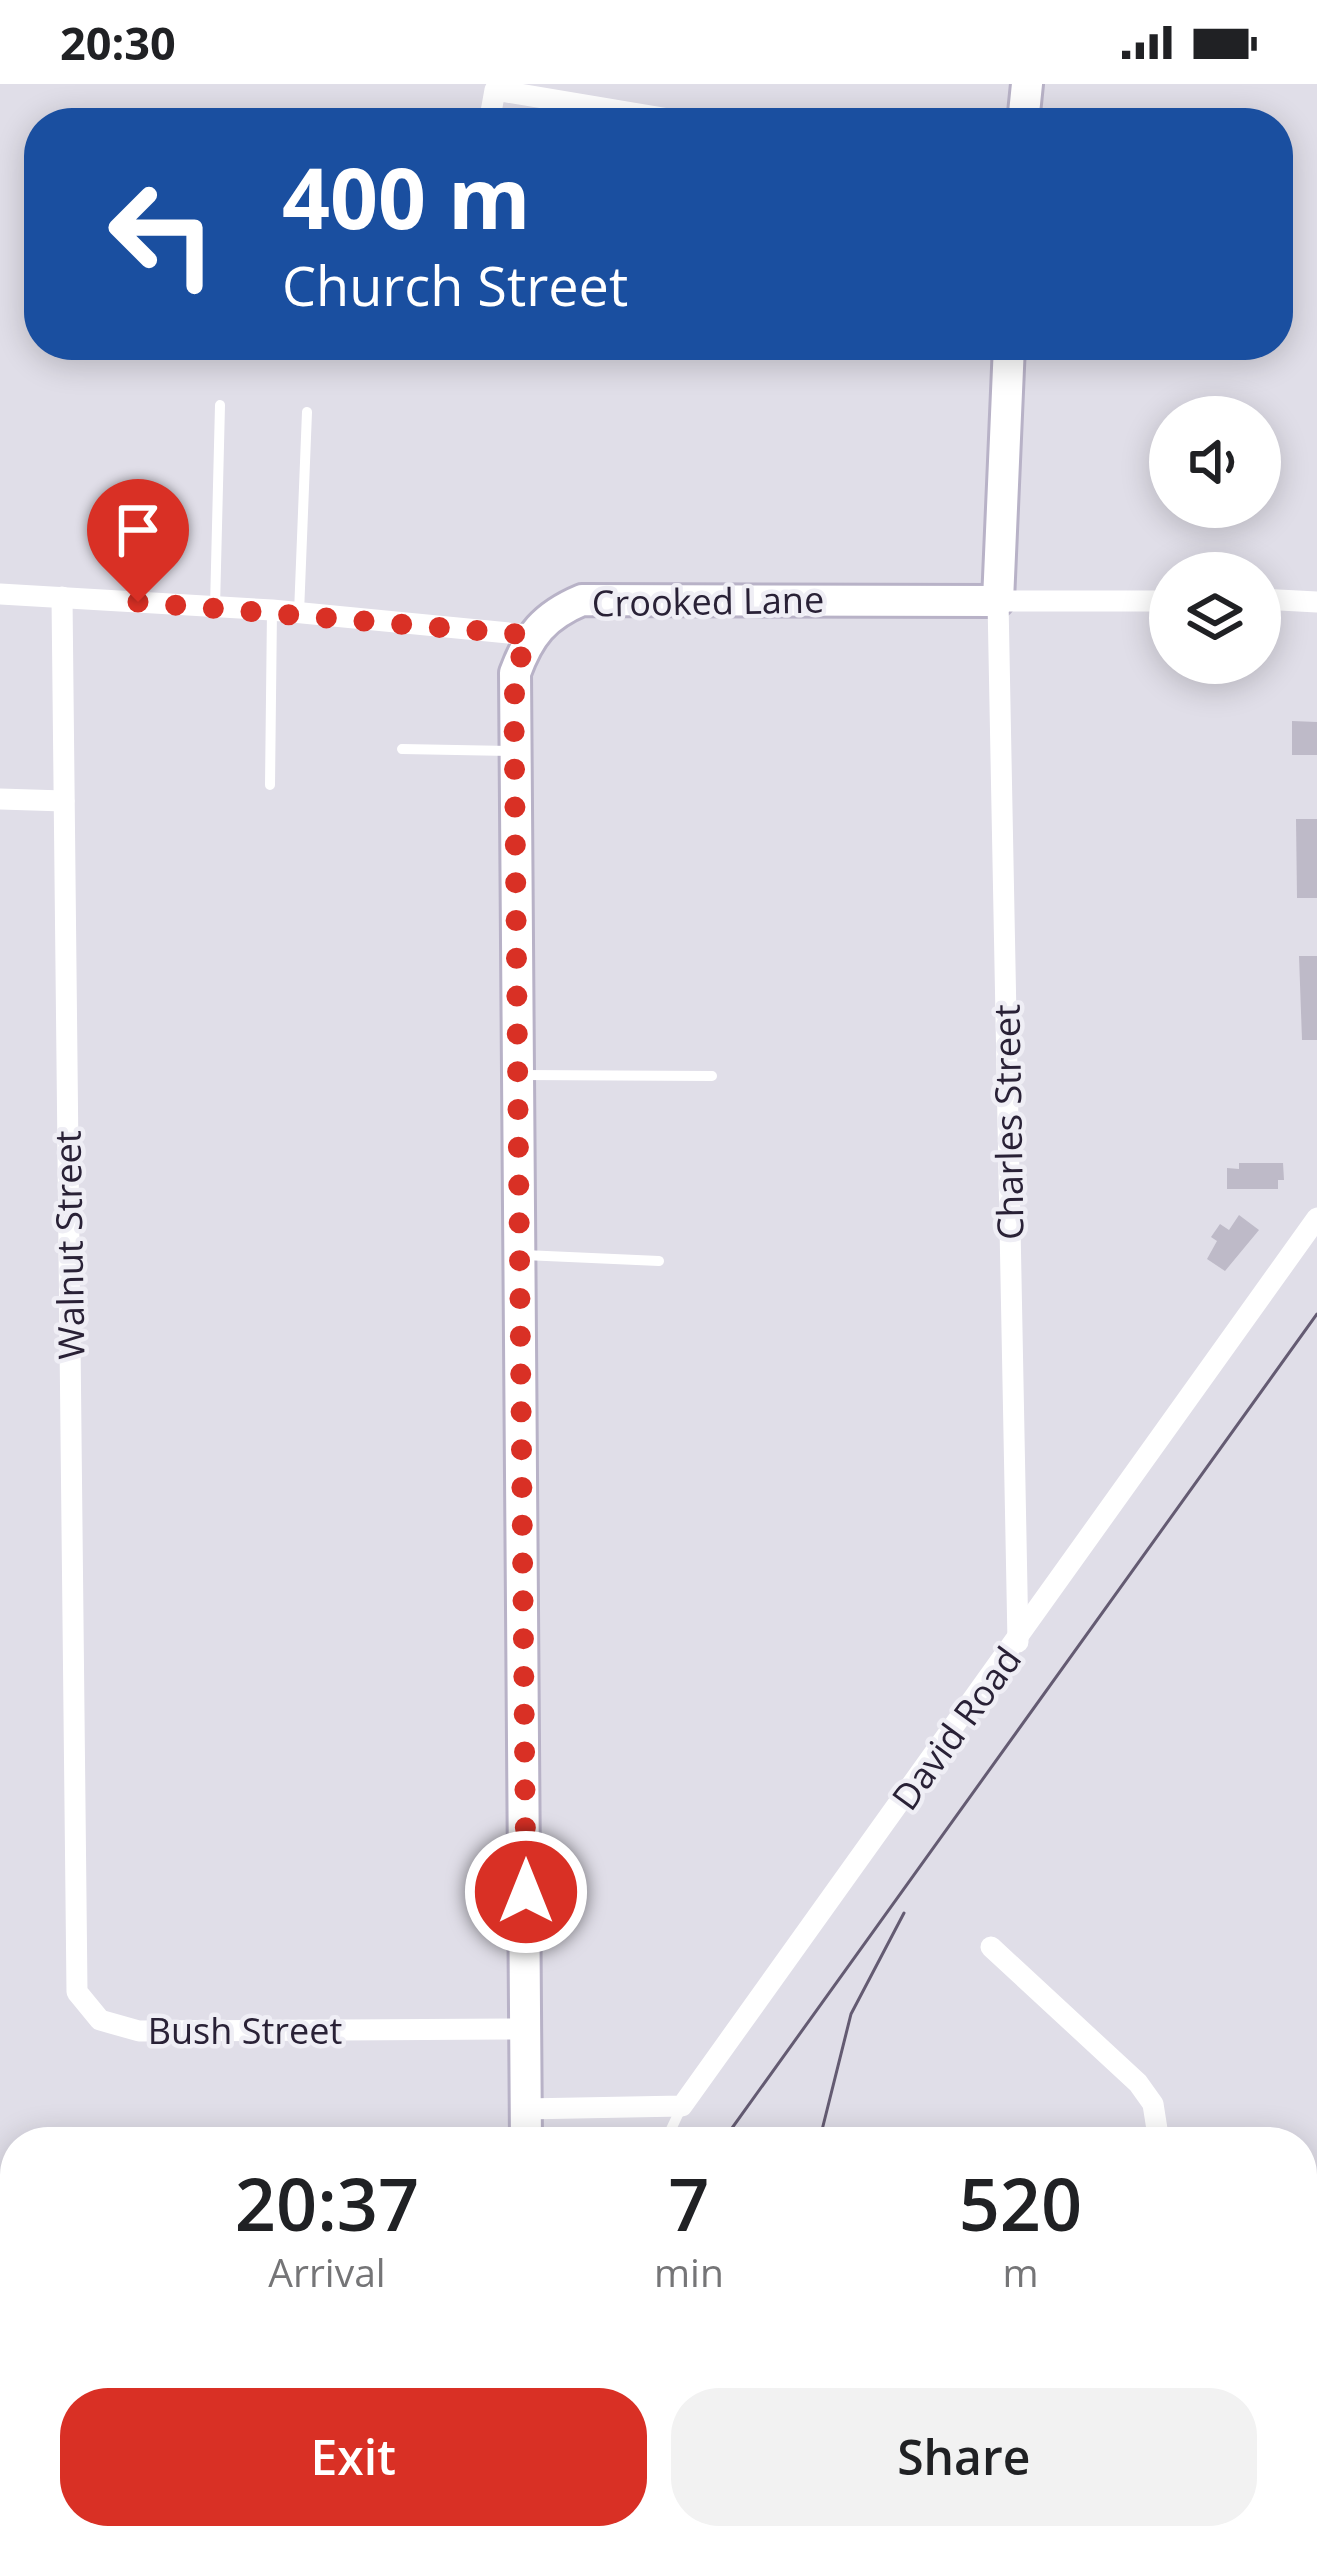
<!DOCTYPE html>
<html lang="en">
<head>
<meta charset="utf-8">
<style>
  :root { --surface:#fff; --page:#f2f2f2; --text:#202124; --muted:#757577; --accent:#d93025 }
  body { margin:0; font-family:"Open Sans",sans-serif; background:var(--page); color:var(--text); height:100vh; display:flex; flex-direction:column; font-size:45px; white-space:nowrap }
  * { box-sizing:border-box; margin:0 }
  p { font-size:39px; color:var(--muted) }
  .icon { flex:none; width:66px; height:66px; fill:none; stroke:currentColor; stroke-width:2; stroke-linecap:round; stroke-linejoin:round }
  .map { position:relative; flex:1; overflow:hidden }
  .drawer { position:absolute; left:0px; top:2043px; width:1317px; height:423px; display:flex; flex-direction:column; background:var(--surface); border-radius:48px 48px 0 0; box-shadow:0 6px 30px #0003 }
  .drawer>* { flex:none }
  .top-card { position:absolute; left:24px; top:24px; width:1269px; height:252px; border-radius:48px; box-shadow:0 6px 30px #0003; background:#1a4fa0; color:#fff; overflow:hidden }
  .fabs { position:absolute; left:1149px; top:312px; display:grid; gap:24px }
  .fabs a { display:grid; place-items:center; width:132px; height:132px; border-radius:50%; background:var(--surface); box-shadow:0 6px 30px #0003; font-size:60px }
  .pin { position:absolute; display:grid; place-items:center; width:102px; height:102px; color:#fff; margin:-123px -51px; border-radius:50% 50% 50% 0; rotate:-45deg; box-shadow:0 0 12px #0007 }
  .pin .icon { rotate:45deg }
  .me { position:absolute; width:132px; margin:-66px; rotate:0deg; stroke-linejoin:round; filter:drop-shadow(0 0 9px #0008) }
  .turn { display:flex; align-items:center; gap:42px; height:252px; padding:0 60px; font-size:54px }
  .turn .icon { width:156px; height:156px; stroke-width:2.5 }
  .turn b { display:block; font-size:84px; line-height:102px }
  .eta { display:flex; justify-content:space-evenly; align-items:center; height:204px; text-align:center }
  .eta b { font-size:72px; font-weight:600; line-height:84px }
  .button { display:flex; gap:24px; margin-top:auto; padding:24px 60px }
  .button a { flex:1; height:138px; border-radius:48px; background:var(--accent); color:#fff; font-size:48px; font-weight:600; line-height:138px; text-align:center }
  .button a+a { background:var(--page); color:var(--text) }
  .status { display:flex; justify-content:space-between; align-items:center; height:84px; padding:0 60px; background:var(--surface); direction:ltr }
  .status svg { height:33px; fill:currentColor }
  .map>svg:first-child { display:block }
  .built { fill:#d2cfdc }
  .building { fill:#bebac8 }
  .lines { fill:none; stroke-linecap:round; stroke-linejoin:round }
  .secondary-casing { stroke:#b8b2c7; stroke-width:36 }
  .highway-casing { stroke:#fff; stroke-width:42 }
  .lane { stroke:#fff; stroke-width:10 }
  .street { stroke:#fff; stroke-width:21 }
  .secondary { stroke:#fff; stroke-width:30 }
  .highway { stroke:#452f60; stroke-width:36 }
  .tram { stroke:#645b72; stroke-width:3 }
  .route { stroke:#d93025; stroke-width:21; stroke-dasharray:0 37.8 }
  .labels { text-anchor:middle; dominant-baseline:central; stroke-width:9; stroke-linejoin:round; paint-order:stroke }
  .street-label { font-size:36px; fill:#292136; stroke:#efeef5 }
</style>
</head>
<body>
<div class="status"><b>20:30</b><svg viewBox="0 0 49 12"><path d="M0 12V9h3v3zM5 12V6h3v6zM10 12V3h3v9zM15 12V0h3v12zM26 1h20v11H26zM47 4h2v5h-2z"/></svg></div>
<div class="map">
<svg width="1317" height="2465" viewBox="0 0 1317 2465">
  <rect width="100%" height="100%" fill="#e0dee8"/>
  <g class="built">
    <path d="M513,2043V2058H348V2045Z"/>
    <path d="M128,2451H359L347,2465H132Z"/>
    <path d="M659,2451H812V2465H661Z"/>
    <path d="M840,2451H1014L1012,2465H840Z"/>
  </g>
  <g class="building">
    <path d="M1292,637L1317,638V671H1292Z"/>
    <path d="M1296,735H1317V814H1297Z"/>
    <path d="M1299,872H1317V956H1302Z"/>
    <path d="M1239,1079H1283L1284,1096H1278V1105H1227V1084L1239,1085Z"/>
    <path d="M1239,1131L1259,1146L1225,1187L1207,1175L1217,1157L1211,1153L1220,1140L1229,1146Z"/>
  </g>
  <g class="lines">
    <g class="secondary-casing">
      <g id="secondary">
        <path d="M1023,39L1027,0"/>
        <path d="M526,2058L515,589C529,551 544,532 582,516L998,517L1009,261"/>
        <path d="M0,2242L15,2243"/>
      </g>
    </g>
    <g class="highway-casing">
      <g id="highway">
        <path d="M1302,2374L1317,2373"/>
        <path d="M0,2414L15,2410"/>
        <path d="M1166,2465L1172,2451"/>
        <path d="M1257,2465L1285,2451"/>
      </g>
    </g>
    <g class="lane">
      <path d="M215,523L220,321"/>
      <path d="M299,529L307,328"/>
      <path d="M402,665L514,667"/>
      <path d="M270,701L272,526"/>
      <path d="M523,991L712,992"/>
      <path d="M524,1171L659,1177"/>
      <path d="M495,2058H523"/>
      <path d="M665,2058L682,2022"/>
      <path d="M149,2451L152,2465"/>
      <path d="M240,2451L242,2465"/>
      <path d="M933,2451L941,2465"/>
      <path d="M310,2465L331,2452"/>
    </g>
    <g class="street">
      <path d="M489,39L495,6L693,39"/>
      <path d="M0,510L272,526L529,551"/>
      <path d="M62,513L77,1908L100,1936L139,1947L527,1945"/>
      <path d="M1260,515L1317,518"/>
      <path d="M0,715L64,717"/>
      <path d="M1018,1558L998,517H1170"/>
      <path d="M991,1863L1138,1999L1153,2020L1159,2058"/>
      <path d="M525,2025L682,2022L1317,1134"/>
      <path d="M1302,2163L1317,2161"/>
      <path d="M828,2465L829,2451"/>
    </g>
    <use href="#secondary" class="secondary"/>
    <use href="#highway" class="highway"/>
    <g class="tram">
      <path d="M722,2058L1317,1230"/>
      <path d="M819,2058L851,1930L904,1829"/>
      <path d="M423,2465L438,2451"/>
    </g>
  </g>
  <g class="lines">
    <path class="route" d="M138,518L529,551L515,589L514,631L526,1808"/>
  </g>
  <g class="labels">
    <g class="street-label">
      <text transform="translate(708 517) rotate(-1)">Crooked Lane</text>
      <text transform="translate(1008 1038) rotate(-91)">Charles Street</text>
      <text transform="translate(69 1161) rotate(-91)">Walnut Street</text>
      <text transform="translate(956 1644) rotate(-54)">David Road</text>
      <text x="245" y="1946">Bush Street</text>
    </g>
  </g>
</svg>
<div class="fabs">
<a><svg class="icon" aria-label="sound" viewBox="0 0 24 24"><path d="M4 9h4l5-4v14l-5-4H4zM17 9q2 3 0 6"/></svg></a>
<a><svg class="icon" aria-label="layers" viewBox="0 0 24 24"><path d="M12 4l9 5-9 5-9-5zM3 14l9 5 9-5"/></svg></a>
</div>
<div class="pin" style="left:138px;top:518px;background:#d93025"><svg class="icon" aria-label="arrive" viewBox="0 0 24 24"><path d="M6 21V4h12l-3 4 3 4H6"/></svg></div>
<svg class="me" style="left:526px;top:1808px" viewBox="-20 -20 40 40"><circle r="17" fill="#d93025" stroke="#fff" stroke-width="3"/><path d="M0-11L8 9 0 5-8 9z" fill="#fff"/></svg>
<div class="top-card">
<div class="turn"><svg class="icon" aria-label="left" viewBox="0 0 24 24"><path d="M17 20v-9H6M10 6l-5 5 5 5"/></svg><div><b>400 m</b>Church Street</div></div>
</div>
<section class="drawer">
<div class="eta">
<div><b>20:37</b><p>Arrival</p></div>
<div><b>7</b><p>min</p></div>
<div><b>520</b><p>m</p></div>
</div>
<div class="button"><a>Exit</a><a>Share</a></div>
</section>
</div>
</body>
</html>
